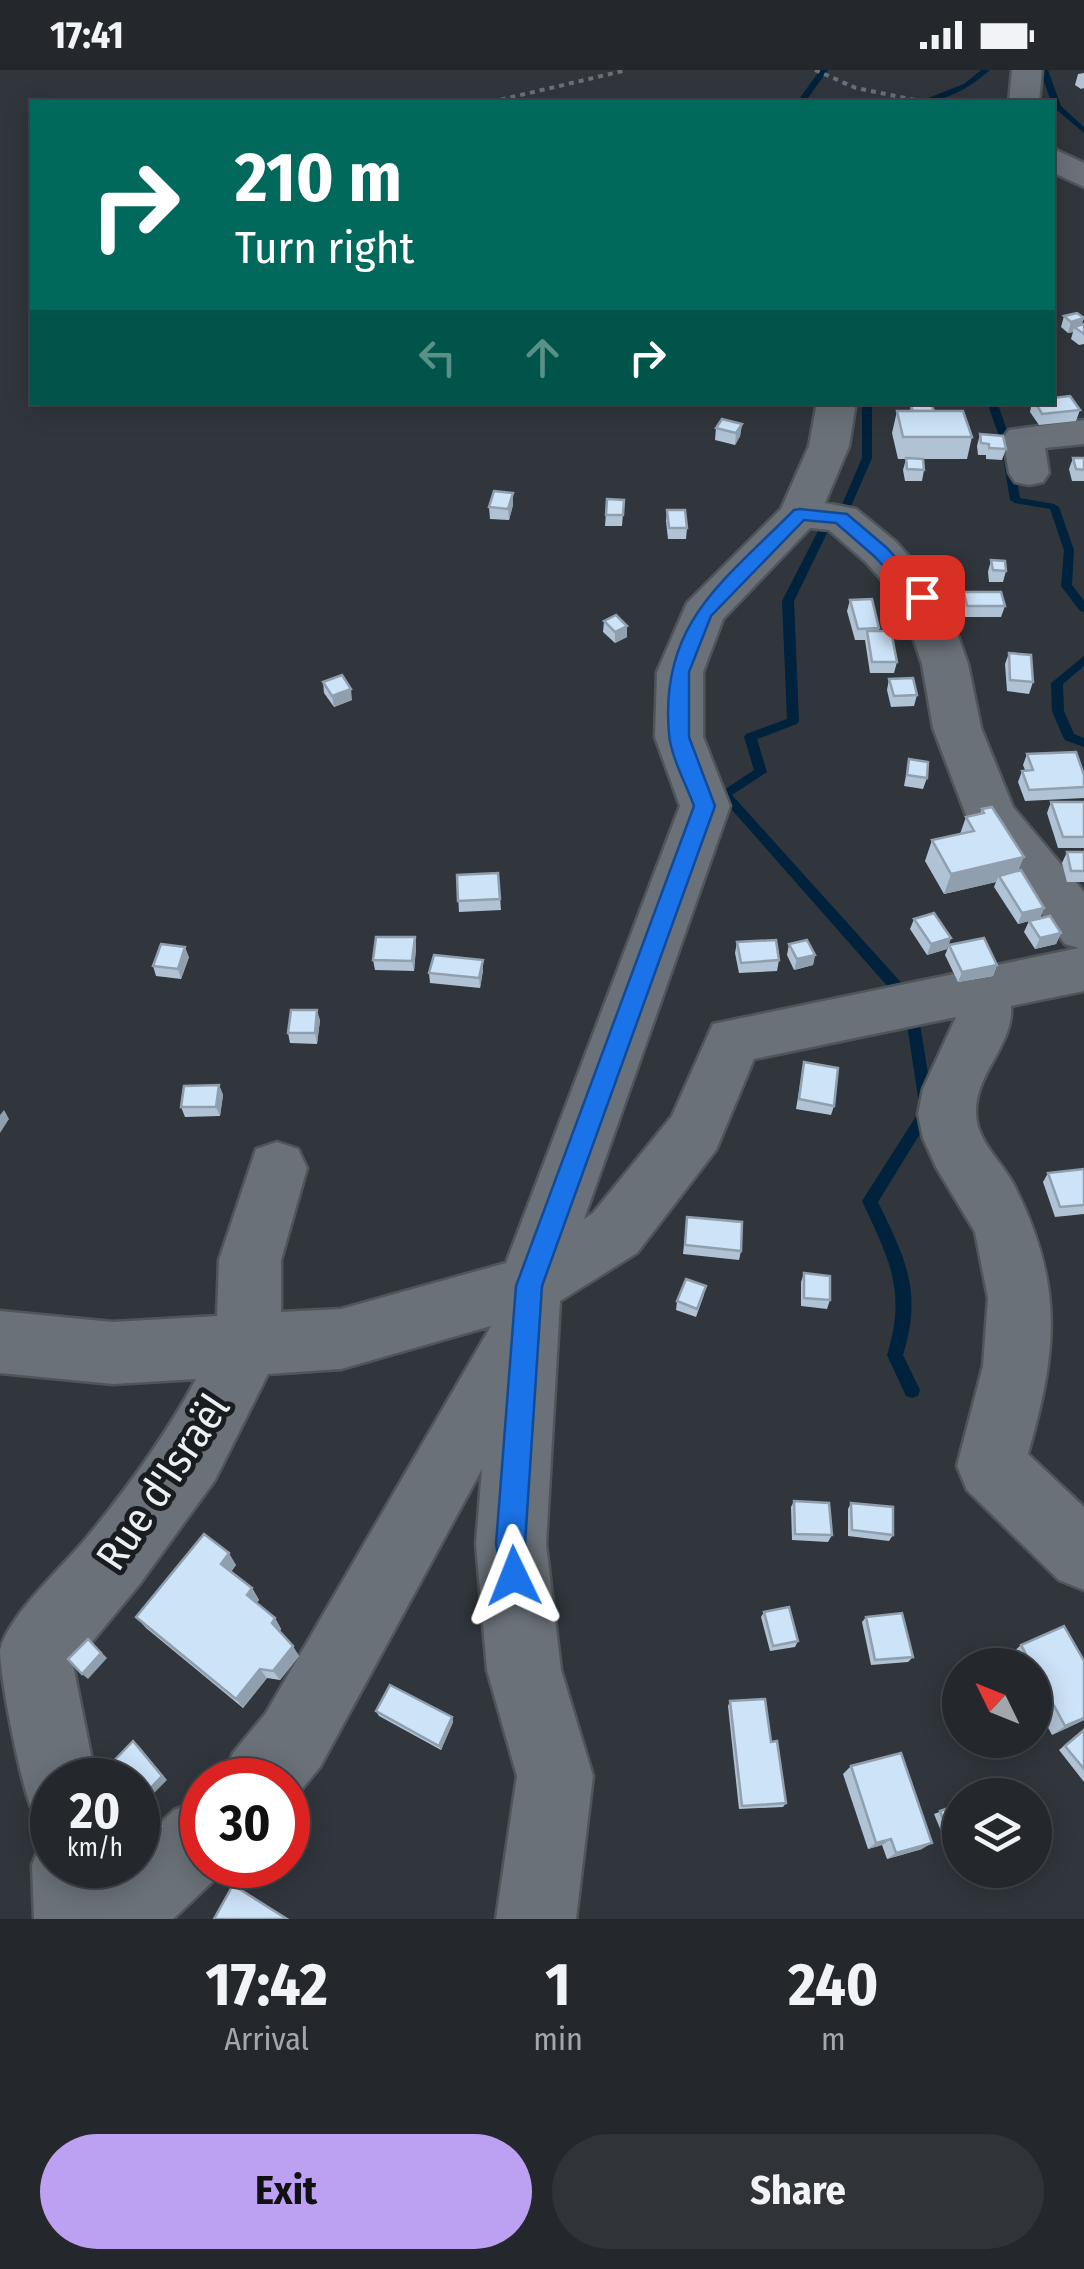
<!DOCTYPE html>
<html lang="en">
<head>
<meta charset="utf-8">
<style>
  :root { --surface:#24282d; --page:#303439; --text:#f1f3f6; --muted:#a3a6aa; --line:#414449; --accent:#bca0f2 }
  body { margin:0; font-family:"Fira Sans Condensed",sans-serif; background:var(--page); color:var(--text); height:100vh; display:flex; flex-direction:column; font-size:38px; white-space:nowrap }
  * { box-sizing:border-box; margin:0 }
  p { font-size:32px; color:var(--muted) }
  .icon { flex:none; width:55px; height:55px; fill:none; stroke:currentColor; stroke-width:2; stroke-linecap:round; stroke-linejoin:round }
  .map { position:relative; height:1849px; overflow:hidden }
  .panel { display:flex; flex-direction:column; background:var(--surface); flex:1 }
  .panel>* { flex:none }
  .top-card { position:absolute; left:30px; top:30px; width:1025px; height:305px; border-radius:0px; box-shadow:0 5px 25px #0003,0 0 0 2px var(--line); background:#00695c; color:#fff; overflow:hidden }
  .needle { width:65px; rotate:313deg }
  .controls { position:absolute; left:942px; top:1578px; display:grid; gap:20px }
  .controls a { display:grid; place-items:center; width:110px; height:110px; border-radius:50%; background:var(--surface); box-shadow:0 5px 25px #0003,0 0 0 2px var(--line); font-size:50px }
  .speed { position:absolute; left:30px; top:1688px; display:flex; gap:20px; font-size:50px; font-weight:700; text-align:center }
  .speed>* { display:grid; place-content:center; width:130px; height:130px; border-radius:50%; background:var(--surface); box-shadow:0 5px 25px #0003,0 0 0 2px var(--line); line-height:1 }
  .speed small { font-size:25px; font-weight:400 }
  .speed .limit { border:15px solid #d22; background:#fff; color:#111 }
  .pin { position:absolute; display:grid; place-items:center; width:85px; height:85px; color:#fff; margin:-42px; border-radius:20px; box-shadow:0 5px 15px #0006 }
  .me { position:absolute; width:110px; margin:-55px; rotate:358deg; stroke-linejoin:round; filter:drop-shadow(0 0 8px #0008) }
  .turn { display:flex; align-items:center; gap:35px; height:210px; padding:0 40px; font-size:45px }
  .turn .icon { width:130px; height:130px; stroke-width:2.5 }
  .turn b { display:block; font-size:70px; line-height:85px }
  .lanes { display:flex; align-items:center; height:95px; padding:0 40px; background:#0003; justify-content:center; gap:50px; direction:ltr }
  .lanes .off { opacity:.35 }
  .eta { display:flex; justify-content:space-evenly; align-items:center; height:170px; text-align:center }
  .eta b { font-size:60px; font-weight:700; line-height:70px }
  .action { display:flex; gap:20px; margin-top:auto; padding:20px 40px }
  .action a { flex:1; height:115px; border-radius:60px; background:var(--accent); color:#111; font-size:40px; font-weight:700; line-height:115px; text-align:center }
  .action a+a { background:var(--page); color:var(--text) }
  .status { display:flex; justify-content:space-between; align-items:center; height:70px; padding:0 50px; background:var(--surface); direction:ltr }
  .status svg { height:28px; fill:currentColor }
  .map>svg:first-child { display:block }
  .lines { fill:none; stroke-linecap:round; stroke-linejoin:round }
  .stream { fill:#01223c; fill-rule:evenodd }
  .minor-casing { stroke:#4f5559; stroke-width:5 }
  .path { stroke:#6a7075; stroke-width:4; stroke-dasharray:5 5; stroke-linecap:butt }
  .minor { fill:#6a7178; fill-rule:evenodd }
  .wall { fill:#b0c3d5 }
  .shaded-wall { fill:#909fae }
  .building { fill:#cde3f8; stroke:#909fae; stroke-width:2.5 }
  .route { fill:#1a73e8; stroke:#114b97; stroke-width:2.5 }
  .labels { text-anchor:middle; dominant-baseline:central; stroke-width:10; stroke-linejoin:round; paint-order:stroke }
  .near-street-label { font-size:42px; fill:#ecf0f4; stroke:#1a1d20 }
</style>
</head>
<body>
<div class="status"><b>17:41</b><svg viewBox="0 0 49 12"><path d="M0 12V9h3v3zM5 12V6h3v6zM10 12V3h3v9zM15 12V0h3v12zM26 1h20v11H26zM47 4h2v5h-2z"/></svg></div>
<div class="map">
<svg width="1084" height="1849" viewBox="0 0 1084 1849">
  <rect width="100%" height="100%" fill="#30363c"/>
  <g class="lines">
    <g class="stream">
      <path d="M820,0H828L805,32H797Z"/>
      <path d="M981,0H990C971,17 944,33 918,32L964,14Z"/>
      <path d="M1040,0H1048L1061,36L1084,57V63L1053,37Z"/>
      <path d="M862,332H872V388L846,448L827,463L794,531L799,651L797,654L757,669L767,702L732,725L916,929L934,1041L878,1132C905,1188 923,1221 903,1285L920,1320L918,1326L912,1328L906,1326L887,1285C907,1221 889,1189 862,1131L920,1040L904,935L718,724L754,700L744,667L746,664L787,649L782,531L818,461L837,446L862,388Z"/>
      <path d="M987,332H997L1010,369L1020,428L1054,434L1059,437L1074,480L1072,515L1084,531V542L1080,541L1061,516L1064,480L1050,439L1015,433L1010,430L1000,369Z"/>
      <path d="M1084,586V596L1063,614L1064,641L1074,664L1084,668V677L1065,670L1063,667L1052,641L1051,613Z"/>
    </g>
    <g class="minor-casing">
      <g id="minor">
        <path d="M1012,0H1042L1039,32H1009Z"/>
        <path d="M1052,78L1084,93V117L1052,102Z"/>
        <path d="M817,332H856L849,376L825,433L856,439L896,472L944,527L968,594L981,658L1013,737L1084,822V921L1011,936C1014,975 974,1004 976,1044C977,1073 1003,1092 1015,1117C1064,1215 1057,1282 1028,1384L1084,1437V1520L1059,1510L967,1420L957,1396L983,1296L988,1228L975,1162L936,1097L923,1068L918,1044L923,1019L956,947L754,989L716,1080L637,1183L560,1231L546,1474L561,1600L593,1706L576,1849H496L517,1706L487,1600L476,1474L482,1399L320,1697L288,1736V1710H222L233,1683L266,1643L491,1256L341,1299L268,1304L215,1410L139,1515L73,1595L96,1710H52V1746L31,1737C20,1709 0,1608 0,1580C9,1544 64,1496 88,1466C129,1416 166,1365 196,1309L113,1314L0,1303V1241L113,1252L217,1246L219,1190L256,1079L277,1072L298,1079L307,1098L281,1190V1242L341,1239L506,1193L680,736L655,667L657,602L687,533L781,439L809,376ZM810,458L829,460L866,492L901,532L922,594L933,658L966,745L1065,874L1079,878L713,954L672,1046L593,1143L584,1149L730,736L703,667V602L723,549Z"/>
        <path d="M1084,350V374L1045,378L1049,403L1043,412L1029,415L1015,412L1009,403L1003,368L1009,360Z"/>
        <path d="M202,1729V1795H230L173,1849H34L32,1795L43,1767L52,1763V1795H110L111,1798L138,1795V1774L174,1740Z"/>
      </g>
    </g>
    <g class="path">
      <path d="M815,0L856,18L925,32"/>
      <path d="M491,32L627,0"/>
    </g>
    <use href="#minor" class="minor"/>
  </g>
  <g class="wall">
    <path d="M1084,3V18L1081,19L1075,15L1078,4Z"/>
    <path d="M1064,246L1081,255L1084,254V274L1079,275L1071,269L1073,262L1068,263L1061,257Z"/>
    <path d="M1032,332H1052L1080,340L1076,351L1039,355L1030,342Z"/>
    <path d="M911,336L934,341L972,367L967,389H923L924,400L922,411H905L903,400L906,389H898L892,363L897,341H910Z"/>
    <path d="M742,354L740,366L735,375L715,370L716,358Z"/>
    <path d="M980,364L1006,379L1002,390L986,389V385H978L977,376Z"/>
    <path d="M1073,388H1084V411H1072L1069,399Z"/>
    <path d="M607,429L624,430L622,456H605Z"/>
    <path d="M513,435L509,450L490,449L489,437Z"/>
    <path d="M667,440L687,458L686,469H668L666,451Z"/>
    <path d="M991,490L1006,501L1003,512H989L988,502Z"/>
    <path d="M964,522L1005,536L1001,547H964L961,533Z"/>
    <path d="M850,530L879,558V561L897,592L894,603H870L865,570H855L847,541Z"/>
    <path d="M604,551L627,556V567L615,573L603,562Z"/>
    <path d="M1009,583L1033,612L1029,624L1007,621L1005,594Z"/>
    <path d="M889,609L917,625L914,636L891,637L887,620Z"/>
    <path d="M323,612L352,630L334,637L324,623Z"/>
    <path d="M1027,684L1084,717V728L1025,731L1018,712L1022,701L1025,700L1023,695Z"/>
    <path d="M909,689L927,708L923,719L904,716Z"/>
    <path d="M1051,732H1084V778H1058L1047,743Z"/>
    <path d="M982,739L1018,801L1044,838L1040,848L1061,863L1056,874L1035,879L1024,862L1029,851L1018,854L994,817L996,812L944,824L925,791L932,770L960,764L966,747L980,744Z"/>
    <path d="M1067,782H1084V812H1067L1062,793Z"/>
    <path d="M498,803L501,840L459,842L457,805Z"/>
    <path d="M914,849L951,868L947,879L927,885L910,859Z"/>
    <path d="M415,867L416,878L414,901L375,900L373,890Z"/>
    <path d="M737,872L779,890L777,901L739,903L735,883Z"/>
    <path d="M789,874L815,885L813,895L794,900L787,885Z"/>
    <path d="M949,875L997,895L993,906L958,912L945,885Z"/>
    <path d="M189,887L181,909L156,906L153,896Z"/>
    <path d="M483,890V900L480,918L430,913L429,903Z"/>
    <path d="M320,950L317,974L290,973L288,963Z"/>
    <path d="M804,992L834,1036L831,1045L796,1039Z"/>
    <path d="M219,1015L223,1025L220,1046L185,1047L181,1037Z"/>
    <path d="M1084,1099V1144L1055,1147L1043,1112L1048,1103Z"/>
    <path d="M687,1147L741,1181L739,1190L683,1184Z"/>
    <path d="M804,1203L830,1230L827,1239L801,1236V1212Z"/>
    <path d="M704,1225L696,1247L676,1240L677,1231Z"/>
    <path d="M794,1431L832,1465L828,1472L792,1470L791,1437Z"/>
    <path d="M851,1433L893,1465L889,1471L848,1466V1439Z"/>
    <path d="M236,1495L231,1502L252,1518L259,1530L256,1533L275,1548L281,1559L280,1561L299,1586L280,1610L267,1608L243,1638L146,1558L136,1547Z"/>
    <path d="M764,1542L798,1571L795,1577L770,1581L761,1547Z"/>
    <path d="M866,1547L913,1587L908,1592L871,1595L862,1552Z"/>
    <path d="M1021,1575L1084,1650L1052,1665L1035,1633V1595H1015L1010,1585Z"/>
    <path d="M730,1631L771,1672L786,1733L783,1737L739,1739L728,1636Z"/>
    <path d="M376,1641L452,1647L453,1652L441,1680L379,1646Z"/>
    <path d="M1084,1659V1712L1059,1680Z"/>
    <path d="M851,1696L922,1779L887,1789L882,1775L868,1779L843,1704Z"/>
    <path d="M960,1734V1779L950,1783L934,1744Z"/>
  </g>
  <g class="shaded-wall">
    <path d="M1084,248L1080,260L1074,257L1073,262L1068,263L1071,252Z"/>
    <path d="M742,354L740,366L735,375L736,363Z"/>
    <path d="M513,423V435L509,450L508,439Z"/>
    <path d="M627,556V567L615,573V562Z"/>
    <path d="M351,619L352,630L334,637L332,626Z"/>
    <path d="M1024,787L1015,808L999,806L996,812L944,824L951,804Z"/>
    <path d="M1044,838L1040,848L1018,854L1022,843Z"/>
    <path d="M1061,863L1056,874L1035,879L1040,868Z"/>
    <path d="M415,867L416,878L414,901L412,891Z"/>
    <path d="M951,868L947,879L927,885L931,874Z"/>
    <path d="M185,877L189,887L181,909L178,899Z"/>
    <path d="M815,885L813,895L794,900L797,889Z"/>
    <path d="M483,890V900L480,918L479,908Z"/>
    <path d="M997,895L993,906L958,912L962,902Z"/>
    <path d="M317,940L320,950L317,974L315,963Z"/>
    <path d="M219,1015L223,1025L220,1046L216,1037Z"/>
    <path d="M4,1040L9,1049L0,1063V1045Z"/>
    <path d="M229,1483L236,1495L228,1505L221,1494Z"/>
    <path d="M252,1518L259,1530L254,1536L247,1525Z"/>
    <path d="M275,1548L281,1559L278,1563L272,1553Z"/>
    <path d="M88,1569L107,1588L88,1609L82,1604Z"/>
    <path d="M293,1576L299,1586L280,1610L273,1601Z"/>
    <path d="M260,1599L267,1608L243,1638L236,1629Z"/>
    <path d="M452,1647L453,1652L441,1680L439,1676Z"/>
    <path d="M1084,1648V1650L1052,1665L1065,1656Z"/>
    <path d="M133,1671L139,1676L167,1710L144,1733L163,1756L142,1776L138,1774V1731Z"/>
    <path d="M891,1769L882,1775L868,1779L876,1773Z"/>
    <path d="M932,1773L922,1779L887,1789L896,1783Z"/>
  </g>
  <g class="building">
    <path d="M1077,243L1084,248L1071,252L1064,246Z"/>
    <path d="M1084,254V264L1074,257Z"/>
    <path d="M1070,326L1080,340L1042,344L1035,332H1052V328Z"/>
    <path d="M931,334L934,341H913L911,336Z"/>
    <path d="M897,341H963L972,367H903Z"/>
    <path d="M722,349L742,354L736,363L716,358Z"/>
    <path d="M980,364L1003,366L1006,379L989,378V374L981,373Z"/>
    <path d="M906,388L923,389L924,400L907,399Z"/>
    <path d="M1073,388H1084V400L1076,399Z"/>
    <path d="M494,421L513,423L508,439L489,437Z"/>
    <path d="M607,429L624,430L623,445H606Z"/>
    <path d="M667,440H685L687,458H669Z"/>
    <path d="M991,490L1005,491L1006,501L993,500Z"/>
    <path d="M964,522H1001L1005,536H967Z"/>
    <path d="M872,529L879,558L858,559L850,530Z"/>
    <path d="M616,545L627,556L615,562L604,551Z"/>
    <path d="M867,561H891L897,592H872Z"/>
    <path d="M1009,583L1031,585L1033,612L1010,610Z"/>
    <path d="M342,605L351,619L332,626L323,612Z"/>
    <path d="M913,608L917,625L894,626L889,609Z"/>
    <path d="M1076,682L1084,705V717L1029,720L1022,701L1033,700L1027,684Z"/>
    <path d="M909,689L928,692L927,708L907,705Z"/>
    <path d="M1051,732H1084V767H1063Z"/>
    <path d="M992,737L1024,787L951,804L932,770L974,761L966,747L984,743L982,739Z"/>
    <path d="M1067,782H1084V801H1071Z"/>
    <path d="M1021,800L1044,838L1022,843L999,806Z"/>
    <path d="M498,803L500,829L458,831L457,805Z"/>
    <path d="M934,843L951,868L931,874L914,849Z"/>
    <path d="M1050,846L1061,863L1040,868L1029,851Z"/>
    <path d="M376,867H415L412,891L373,890Z"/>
    <path d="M984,868L997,895L962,902L949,875Z"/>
    <path d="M776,870L779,890L741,893L737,872Z"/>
    <path d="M807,870L815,885L797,889L789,874Z"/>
    <path d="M161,874L185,877L178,899L153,896Z"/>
    <path d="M434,885L483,890L479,908L429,903Z"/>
    <path d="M291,940H317L315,963H288Z"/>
    <path d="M804,992L838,998L834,1036L799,1029Z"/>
    <path d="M219,1015L216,1037H181L184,1016Z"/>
    <path d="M1084,1099V1135L1060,1137L1048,1103Z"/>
    <path d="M687,1147L742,1152L741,1181L685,1175Z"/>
    <path d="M804,1203L830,1206V1230L804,1228Z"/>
    <path d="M686,1209L706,1216L697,1239L677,1231Z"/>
    <path d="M794,1431L829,1433L832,1465L795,1464Z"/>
    <path d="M851,1433L893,1437V1465L852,1460Z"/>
    <path d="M204,1464L229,1483L221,1494L252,1518L247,1525L275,1548L272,1553L293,1576L273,1601L260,1599L236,1629L136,1547Z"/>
    <path d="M789,1537L798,1571L773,1576L764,1542Z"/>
    <path d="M902,1543L913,1587L875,1590L866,1547Z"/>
    <path d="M1064,1556L1084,1591V1648L1065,1656L1035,1600V1595H1032L1021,1575Z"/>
    <path d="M88,1569L101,1583L82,1604L68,1589Z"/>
    <path d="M390,1615L452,1647L439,1676L376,1641Z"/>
    <path d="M765,1629L771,1672L777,1671L786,1733L742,1736L730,1631Z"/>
    <path d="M1084,1660V1699L1065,1676Z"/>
    <path d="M133,1671L162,1706L138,1731V1710H111L104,1701Z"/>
    <path d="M901,1683L932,1773L896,1783L891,1769L876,1773L851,1696Z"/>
    <path d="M141,1731L158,1753L138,1773V1735Z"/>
    <path d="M960,1734V1778L955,1780L940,1741Z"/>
    <path d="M233,1815L287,1849H214Z"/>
  </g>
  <path class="route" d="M800,439L847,444L887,478L931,527L922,533L916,531L874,486L836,453L804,450L711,546L689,602V667L715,736L542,1216L525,1474L529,1506L524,1516L514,1520L504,1516L496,1474L516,1216L694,736C686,714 671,687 669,664C659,553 724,511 794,440Z"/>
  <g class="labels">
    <g class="near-street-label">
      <text transform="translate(163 1412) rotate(-56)">Rue d'Israël</text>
    </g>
  </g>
</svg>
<div class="controls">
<a><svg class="needle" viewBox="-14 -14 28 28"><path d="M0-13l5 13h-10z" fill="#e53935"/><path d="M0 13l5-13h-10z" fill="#a3a6aa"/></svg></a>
<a><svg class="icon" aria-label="layers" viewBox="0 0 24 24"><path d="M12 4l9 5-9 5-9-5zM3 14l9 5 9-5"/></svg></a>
</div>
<div class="speed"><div>20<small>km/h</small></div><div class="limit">30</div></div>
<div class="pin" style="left:922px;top:527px;background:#d93025"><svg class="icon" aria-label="arrive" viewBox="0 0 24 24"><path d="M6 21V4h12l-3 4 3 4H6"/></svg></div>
<svg class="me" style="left:514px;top:1506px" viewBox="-20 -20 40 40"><path d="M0-17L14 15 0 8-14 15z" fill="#1a73e8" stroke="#fff" stroke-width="4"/></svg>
<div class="top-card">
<div class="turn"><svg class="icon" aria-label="right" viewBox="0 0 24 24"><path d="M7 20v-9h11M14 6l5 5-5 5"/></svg><div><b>210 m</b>Turn right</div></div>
<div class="lanes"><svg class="icon off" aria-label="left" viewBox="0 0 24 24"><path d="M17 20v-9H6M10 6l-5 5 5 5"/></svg><svg class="icon off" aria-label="ahead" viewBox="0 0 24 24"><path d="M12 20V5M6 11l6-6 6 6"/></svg><svg class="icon" aria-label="right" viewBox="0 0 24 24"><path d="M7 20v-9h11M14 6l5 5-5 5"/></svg></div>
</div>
</div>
<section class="panel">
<div class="eta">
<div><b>17:42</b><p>Arrival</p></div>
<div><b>1</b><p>min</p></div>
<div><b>240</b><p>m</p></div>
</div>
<div class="action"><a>Exit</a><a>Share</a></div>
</section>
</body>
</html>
